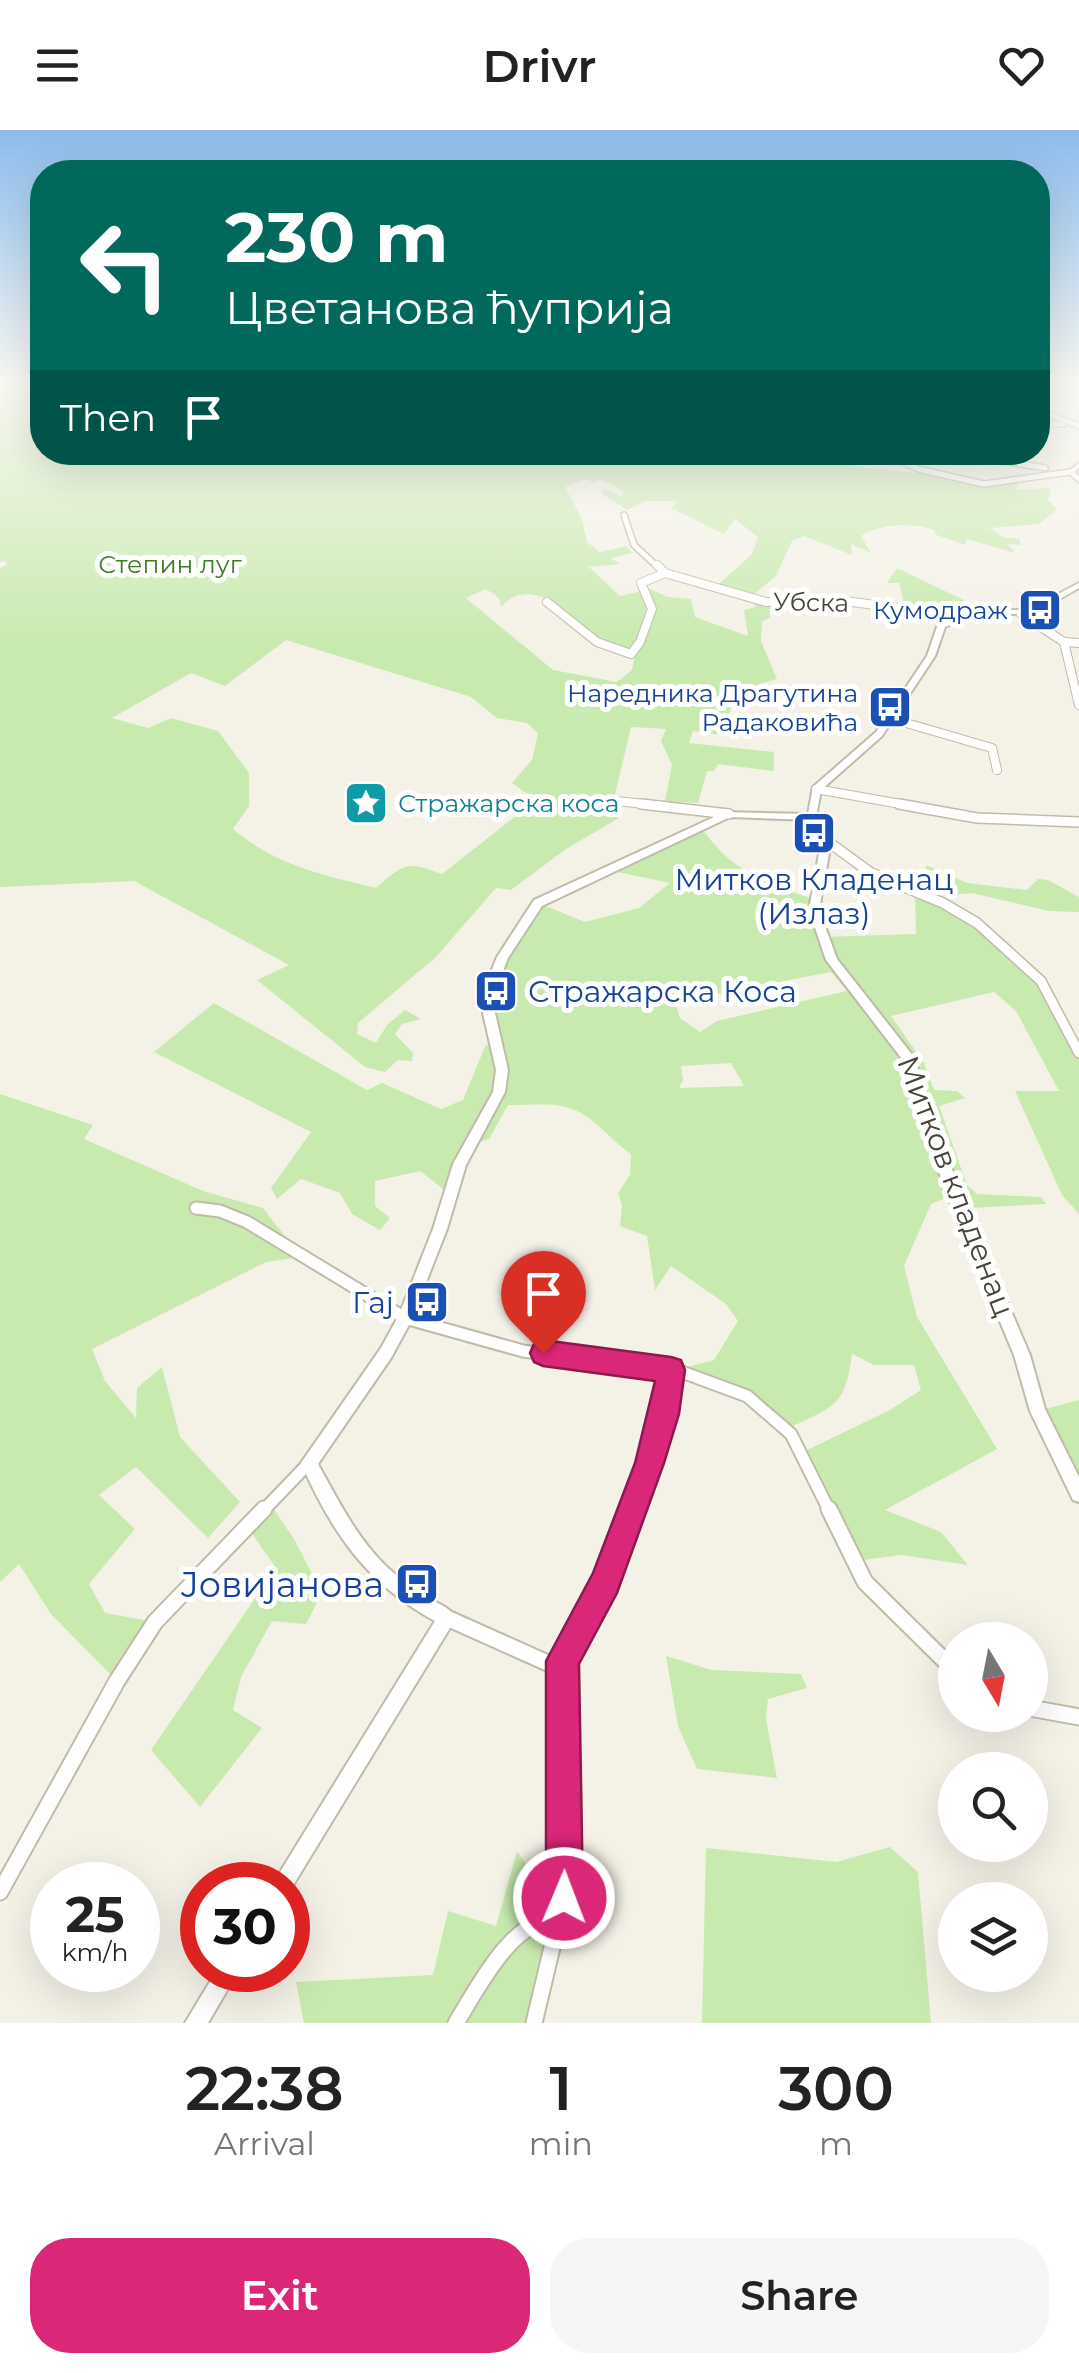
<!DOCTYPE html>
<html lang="en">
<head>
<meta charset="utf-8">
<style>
  :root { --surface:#fff; --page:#f6f6f6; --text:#222; --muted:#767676; --accent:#db2777 }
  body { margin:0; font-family:Montserrat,sans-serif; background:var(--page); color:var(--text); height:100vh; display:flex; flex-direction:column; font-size:38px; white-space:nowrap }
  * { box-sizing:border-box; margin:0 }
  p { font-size:32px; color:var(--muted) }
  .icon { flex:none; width:55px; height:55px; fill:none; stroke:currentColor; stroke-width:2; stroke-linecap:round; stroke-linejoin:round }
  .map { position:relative; height:1893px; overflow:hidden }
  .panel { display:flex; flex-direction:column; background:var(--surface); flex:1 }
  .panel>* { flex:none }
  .guide { position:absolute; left:30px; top:30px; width:1020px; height:305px; border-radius:40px; box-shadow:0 10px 40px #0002; background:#00695c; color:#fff; overflow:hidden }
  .needle { width:65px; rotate:170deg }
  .controls { position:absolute; left:938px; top:1492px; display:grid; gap:20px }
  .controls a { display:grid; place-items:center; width:110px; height:110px; border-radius:50%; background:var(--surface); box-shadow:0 10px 40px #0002; font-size:50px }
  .speed { position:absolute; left:30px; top:1732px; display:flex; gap:20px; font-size:50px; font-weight:700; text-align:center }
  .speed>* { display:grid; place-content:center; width:130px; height:130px; border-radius:50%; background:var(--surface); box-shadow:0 10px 40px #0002; line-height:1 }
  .speed small { font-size:25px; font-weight:400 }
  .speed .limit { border:15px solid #d22; background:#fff; color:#111 }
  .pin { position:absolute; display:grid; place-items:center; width:85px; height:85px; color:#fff; margin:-102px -42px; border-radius:50% 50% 50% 0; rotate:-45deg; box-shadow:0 0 10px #0007 }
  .pin .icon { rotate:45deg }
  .me { position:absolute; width:110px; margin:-55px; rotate:1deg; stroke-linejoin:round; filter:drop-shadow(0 0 8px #0008) }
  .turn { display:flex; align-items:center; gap:35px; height:210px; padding:0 30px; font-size:45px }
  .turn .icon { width:130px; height:130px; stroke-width:2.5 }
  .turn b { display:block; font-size:70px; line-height:85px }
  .then { display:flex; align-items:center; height:95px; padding:0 30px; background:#0003; gap:20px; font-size:38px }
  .eta { display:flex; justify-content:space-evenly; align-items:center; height:170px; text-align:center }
  .eta b { font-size:60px; font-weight:600; line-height:70px }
  .cta { display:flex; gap:20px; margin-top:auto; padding:20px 30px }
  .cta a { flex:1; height:115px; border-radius:40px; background:var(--accent); color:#fff; font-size:40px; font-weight:600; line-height:115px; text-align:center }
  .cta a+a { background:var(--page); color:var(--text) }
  header { display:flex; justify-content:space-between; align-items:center; height:130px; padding:0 30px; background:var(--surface); font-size:45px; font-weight:600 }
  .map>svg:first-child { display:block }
  .green { fill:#c8eaaf; fill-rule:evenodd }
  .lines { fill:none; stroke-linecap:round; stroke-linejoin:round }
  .minor-far4-casing { stroke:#c0bba9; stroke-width:8 }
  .minor-far3-casing { stroke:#c0bba9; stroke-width:10 }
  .minor-far2-casing { stroke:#c0bba9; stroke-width:12 }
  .minor-far1-casing { stroke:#c0bba9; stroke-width:15 }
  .minor-casing { stroke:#c0bba9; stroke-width:19 }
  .tertiary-casing { stroke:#c0bba9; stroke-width:4 }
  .minor-far4 { stroke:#fff; stroke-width:5 }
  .minor-far3 { stroke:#fff; stroke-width:8 }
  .minor-far2 { stroke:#fff; stroke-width:9 }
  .minor-far1 { stroke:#fff; stroke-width:11 }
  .minor { stroke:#fff; stroke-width:15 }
  .tertiary { fill:#fff; fill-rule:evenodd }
  .route { fill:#db2777; stroke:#8e194d; stroke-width:2.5 }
  .labels { text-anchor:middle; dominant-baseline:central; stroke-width:10; stroke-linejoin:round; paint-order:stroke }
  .far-park-label { font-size:25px; fill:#3c7c27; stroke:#fff }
  .far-street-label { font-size:25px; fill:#474336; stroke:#fff }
  .far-transit-label { font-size:25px; fill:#164399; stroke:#fff; text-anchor:end }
  .far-culture-label { font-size:25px; fill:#0d838f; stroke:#fff; text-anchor:start }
  .transit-label { font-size:30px; fill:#164399; stroke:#fff }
  .street-label { font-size:30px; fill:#474336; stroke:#fff }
  .near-transit-label { font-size:35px; fill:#164399; stroke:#fff; text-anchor:end }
</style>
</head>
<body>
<header><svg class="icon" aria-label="menu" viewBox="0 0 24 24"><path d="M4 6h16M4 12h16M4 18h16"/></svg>Drivr<svg class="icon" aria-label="heart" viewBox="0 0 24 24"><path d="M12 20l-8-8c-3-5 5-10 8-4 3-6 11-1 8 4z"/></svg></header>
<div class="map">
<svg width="1079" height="1893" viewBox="0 0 1079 1893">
  <rect width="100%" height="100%" fill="#f4f2e7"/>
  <g class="green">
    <path d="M0,252H42V322L849,323L844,328L821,326C866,344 899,338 944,346C976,352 987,359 1020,350L1015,360L1051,358L1048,370L1057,379L1039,394L990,398L1003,407L1019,409L1021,415L1007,414L1015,423L967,409L965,415L934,404L936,401C913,392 882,393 861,406L871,423L851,414L852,425L804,406L792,411L776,446L753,465L719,454L752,424L758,407L735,389L724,404L671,378L677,371H645L627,380L601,363L606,359L621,367L624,361L601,349L592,352L585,349L565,357L582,389L587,412L600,422L627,416L632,423L611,428L620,434L589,437L620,466L651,459L667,467L691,469L695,487L748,506L744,480L755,477L756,473L770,475V488L762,491L761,511L777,549L733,562L729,589L771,598C744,607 721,606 693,601L689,613L774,622V641L718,634L714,641H707L698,673L665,671L672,635L661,611L666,599L631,597L614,669L600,668L605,670L600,678L619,688L566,719L511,760L496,758L436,827L358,893L357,904L376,913L387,895L405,880L421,889L402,894L395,904L413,923L412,931L398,930L385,942L365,937L257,850L289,835L134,751L0,757V438L7,435L5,431L0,432ZM486,459L499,468L501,477C531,445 561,479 585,501C598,513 620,519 635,525L632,540L617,552L553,540L466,468ZM286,510L471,567L497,588L527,593L538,603L532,630L512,653L526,663L541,666L442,744C407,730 403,734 376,758C323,745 275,735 233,699L249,676V643L218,601L171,588L148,598L112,588L191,543L225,556Z"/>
    <path d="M897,438L972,474L954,476L951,482L905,477L899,453H887Z"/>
    <path d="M701,697C731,741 764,753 813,769L822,807L916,804L915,762L960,782L1043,849L1079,926V1084L1062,1065L1015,961H1059L1016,881L994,862L891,886L924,933L934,960L957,961L965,968L939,976L967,1055L977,1064L1041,1067L1046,1074L971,1078L948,1067L931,1074L904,1136L917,1187L997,1319L885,1380L941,1402L968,1435L902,1425L854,1431L801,1323L890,1280L921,1260L914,1235H874L852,1224C845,1279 833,1276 787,1299L755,1272L645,1235L687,1237L714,1230L738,1191L726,1174L671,1136L655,1160L647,1106L620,1096L622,1075L618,1063L630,1045L631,1024C613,1012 599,993 581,983C558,970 532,976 508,975L489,1009L470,1015L451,1065L420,1041L375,1051V1076L390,1088L380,1100L352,1084L340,1063L301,1049L277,1069L271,1058L311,1002L154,922L214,873L367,960L382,953L441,979L463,970L486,914L497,924L489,858L538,773L585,792L639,778L670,753L608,740ZM831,842L847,861L717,891L700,902L680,888L675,872ZM731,933L744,956L679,958L683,950L681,936Z"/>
    <path d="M926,735L967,753L1027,760L1038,749L1048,750L1079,767V782L1049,781L972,763L951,765L926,751Z"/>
    <path d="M0,964L93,995L84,1009L203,1061L263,1078L301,1127L266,1132L92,1219L105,1251L136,1288L137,1258L162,1237L180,1307L240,1372L208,1408L136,1337L99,1365L135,1399L89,1454L105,1483L155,1492L117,1551L51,1484L19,1434L0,1452Z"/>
    <path d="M1079,1270V1356L1038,1281Z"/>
    <path d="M269,1372L294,1409L322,1463L306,1494L272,1491L241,1547L233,1580L262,1598L200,1677L151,1620L276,1438L246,1395Z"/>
    <path d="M666,1526L712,1540L801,1544L807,1558L768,1569L766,1589L777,1648L697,1639L678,1596Z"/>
    <path d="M890,1717L918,1742L931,1893H702L706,1718L836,1732Z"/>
    <path d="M517,1721L562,1787L534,1893H304L296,1852L433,1845L448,1781L496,1796Z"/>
  </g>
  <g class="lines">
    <g class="minor-far4-casing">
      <g id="minor-far4">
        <path d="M1038,280L1079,296"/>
        <path d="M1038,294H1063"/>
        <path d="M883,322L918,339L984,354L1070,342"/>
        <path d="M950,322L1045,338"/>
        <path d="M624,385L634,415L659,438"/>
      </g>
    </g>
    <g class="minor-far3-casing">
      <g id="minor-far3">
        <path d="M657,435L665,443L766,472L837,470L960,486"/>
        <path d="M547,472L597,512L631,524L640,512L652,479L641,453L665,443"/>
        <path d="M1021,484L1064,512L1079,513"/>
        <path d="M1064,512L1079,575"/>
        <path d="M889,588L992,618L997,640"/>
        <path d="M816,659L912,676"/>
        <path d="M616,671L663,676"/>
      </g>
    </g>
    <g class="minor-far2-casing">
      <g id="minor-far2">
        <path d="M641,674L729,684"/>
        <path d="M899,674L977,688L1079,692"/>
        <path d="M823,708L871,743L943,773L977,793L1041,851L1079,923"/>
      </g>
    </g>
    <g class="minor-far1-casing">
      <g id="minor-far1">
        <path d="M196,1078L220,1081L247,1092L405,1188L523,1221L682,1242L747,1266L791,1304L830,1382"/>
        <path d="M262,1382L309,1333"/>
        <path d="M632,1382L664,1284L671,1240"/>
      </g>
    </g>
    <g class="minor-casing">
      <g id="minor">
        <path d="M829,1379L865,1452L955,1541"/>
        <path d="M447,1488L561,1539"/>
        <path d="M1030,1578L1079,1587"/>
        <path d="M0,1762L117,1551L155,1492L264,1379"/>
        <path d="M456,1893C479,1856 513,1786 562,1787"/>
        <path d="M534,1893L566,1759L561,1539L605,1452L633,1379"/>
      </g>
    </g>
    <g class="tertiary-casing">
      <g id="tertiary">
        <path d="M1079,333V338L1074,342L1079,346V352L1067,342Z"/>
        <path d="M1079,453V458L1033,484H973L945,497L935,526L882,606L821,660L817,681L830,718L819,780L837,829L914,927L959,1060L1030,1225L1045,1279L1079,1347V1372L1073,1370L1030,1281L1014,1225L945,1060L902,929L826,830L809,780L820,718L810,690L730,687L542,776L508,828L492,870L508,940L505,962L466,1035L447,1099L410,1193L391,1228L318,1334C338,1370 357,1409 388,1438C399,1448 411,1458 425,1466C436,1473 450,1477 456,1488L289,1762L288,1763V1755H272L435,1491C367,1454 332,1403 301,1333L381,1218L399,1185L433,1099L453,1034L493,962L496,940L480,870L497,827L534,770L725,682L808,684L813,657L876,602L927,526L938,494L972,480H1028Z"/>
        <path d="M217,1840H239L208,1893H185Z"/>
      </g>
    </g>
    <use href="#minor-far4" class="minor-far4"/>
    <use href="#minor-far3" class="minor-far3"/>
    <use href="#minor-far2" class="minor-far2"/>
    <use href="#minor-far1" class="minor-far1"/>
    <use href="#minor" class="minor"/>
    <use href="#tertiary" class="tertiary"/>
  </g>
  <linearGradient id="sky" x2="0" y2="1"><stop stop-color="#8bbcec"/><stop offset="0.49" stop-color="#faf9f4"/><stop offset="1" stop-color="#faf9f4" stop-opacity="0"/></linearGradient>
  <rect width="1079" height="517" fill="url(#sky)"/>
  <path class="route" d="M543,1210L671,1227L681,1230L685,1240L679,1284L664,1333L617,1463L579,1534L583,1768L578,1781L564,1787L551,1781L546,1768V1531L593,1443L635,1333L655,1251L543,1236L534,1232L530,1223L534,1214Z"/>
  <defs>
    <g id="bus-square" transform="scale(2.25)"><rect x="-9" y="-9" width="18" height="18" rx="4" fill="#1a4fb4" stroke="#fff"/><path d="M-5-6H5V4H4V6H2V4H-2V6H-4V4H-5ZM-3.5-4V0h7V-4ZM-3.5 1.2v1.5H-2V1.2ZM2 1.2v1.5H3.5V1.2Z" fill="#fff"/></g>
    <g id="sight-square" transform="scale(2.25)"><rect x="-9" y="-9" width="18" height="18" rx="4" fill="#0f9aa8" stroke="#fff"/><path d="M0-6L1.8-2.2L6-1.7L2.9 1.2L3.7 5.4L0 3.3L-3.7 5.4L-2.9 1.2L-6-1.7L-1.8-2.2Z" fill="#fff"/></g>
  </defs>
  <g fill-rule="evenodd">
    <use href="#bus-square" x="1040" y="480"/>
    <use href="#bus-square" x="890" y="577"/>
    <use href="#sight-square" x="366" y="673"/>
    <use href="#bus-square" x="814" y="703"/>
    <use href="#bus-square" x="496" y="861"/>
    <use href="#bus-square" x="427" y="1172"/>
    <use href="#bus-square" x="417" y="1454"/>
  </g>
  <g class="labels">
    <g class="far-park-label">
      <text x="170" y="434">Степин луг</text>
    </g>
    <g class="far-street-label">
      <text transform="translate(811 472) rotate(1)">Убска</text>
    </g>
    <g class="far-transit-label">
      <text x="1008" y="480">Кумодраж</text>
      <text x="858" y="563">Наредника Драгутина<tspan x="858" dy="29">Радаковића</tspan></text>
    </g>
    <g class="far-culture-label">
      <text x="398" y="673">Стражарска коса</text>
    </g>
    <g class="transit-label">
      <text x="814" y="749">Митков Кладенац<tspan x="814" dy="34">(Излаз)</tspan></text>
      <text x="528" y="861" text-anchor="start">Стражарска Коса</text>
      <text x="394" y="1172" text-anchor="end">Гај</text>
    </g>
    <g class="street-label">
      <text transform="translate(956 1056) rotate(69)">Митков кладенац</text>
    </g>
    <g class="near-transit-label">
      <text x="384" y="1454">Јовијанова</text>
    </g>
  </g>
</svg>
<div class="controls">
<a><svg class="needle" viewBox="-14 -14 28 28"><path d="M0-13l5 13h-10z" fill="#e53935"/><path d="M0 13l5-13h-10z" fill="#767676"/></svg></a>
<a><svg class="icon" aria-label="search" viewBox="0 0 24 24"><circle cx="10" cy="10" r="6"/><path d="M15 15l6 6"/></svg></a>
<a><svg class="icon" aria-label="layers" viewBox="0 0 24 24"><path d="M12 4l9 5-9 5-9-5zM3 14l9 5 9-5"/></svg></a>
</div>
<div class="speed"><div>25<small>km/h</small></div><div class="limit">30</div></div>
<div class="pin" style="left:543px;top:1223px;background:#d93025"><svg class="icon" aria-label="arrive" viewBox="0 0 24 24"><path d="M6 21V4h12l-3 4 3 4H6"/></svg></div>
<svg class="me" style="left:564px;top:1768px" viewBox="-20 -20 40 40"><circle r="17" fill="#db2777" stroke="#fff" stroke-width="3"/><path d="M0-11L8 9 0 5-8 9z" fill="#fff"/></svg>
<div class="guide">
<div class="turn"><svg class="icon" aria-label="left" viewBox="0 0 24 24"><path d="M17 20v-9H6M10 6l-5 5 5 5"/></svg><div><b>230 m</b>Цветанова ћуприја</div></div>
<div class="then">Then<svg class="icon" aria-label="arrive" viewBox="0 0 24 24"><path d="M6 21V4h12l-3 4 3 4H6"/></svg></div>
</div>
</div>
<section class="panel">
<div class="eta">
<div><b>22:38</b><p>Arrival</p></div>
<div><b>1</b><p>min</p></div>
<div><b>300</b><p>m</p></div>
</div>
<div class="cta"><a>Exit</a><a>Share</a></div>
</section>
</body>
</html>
